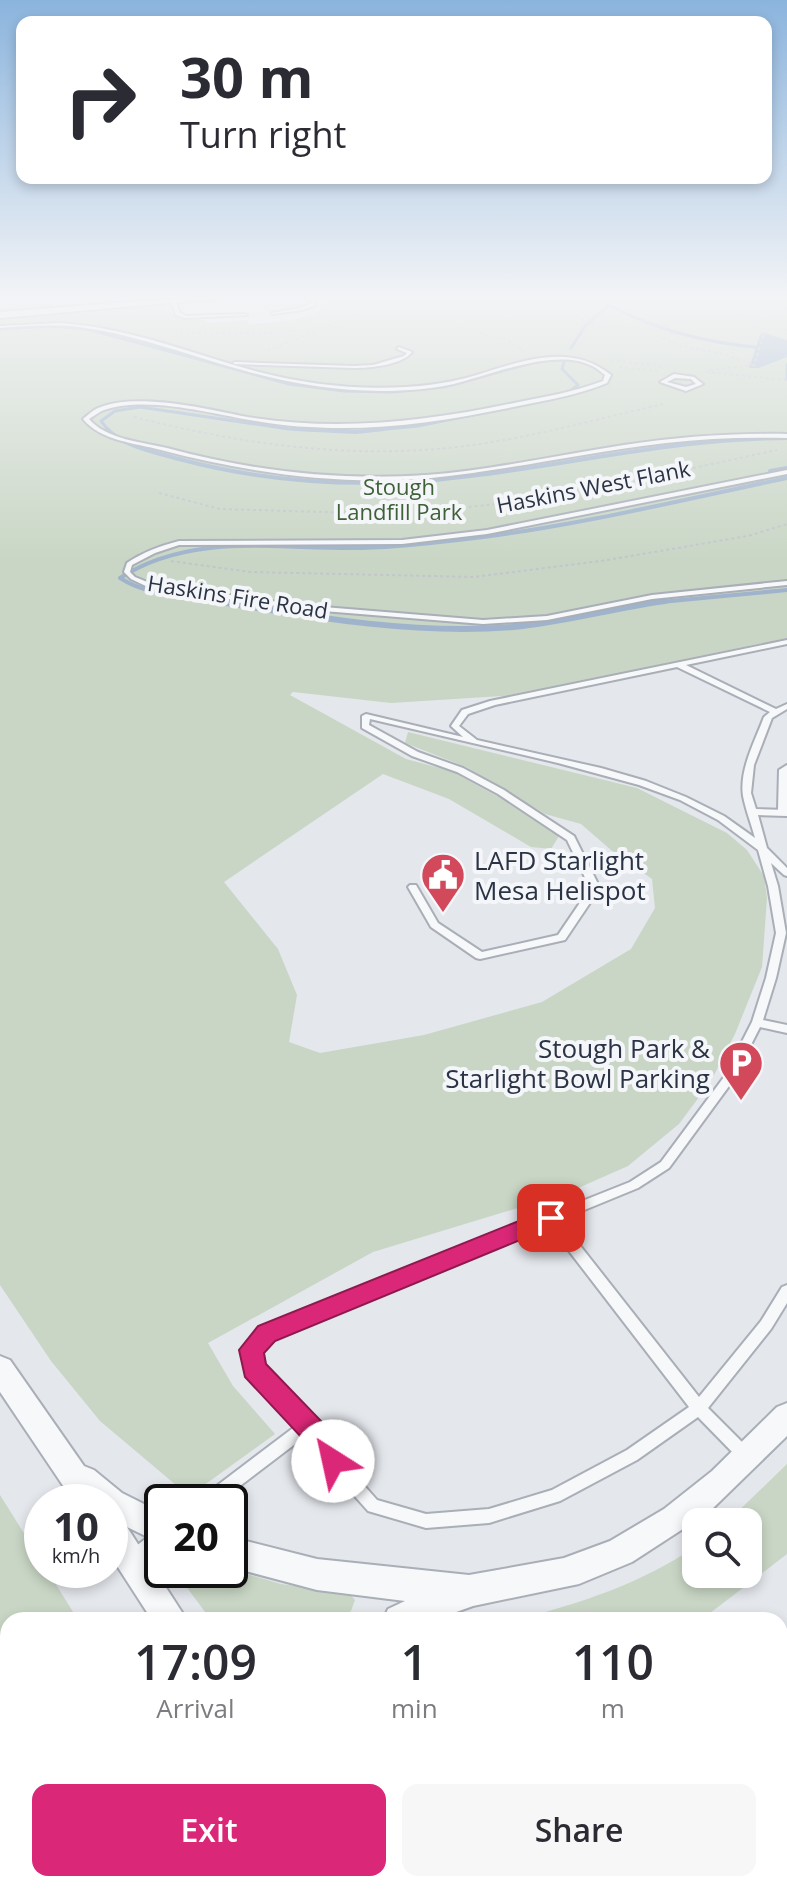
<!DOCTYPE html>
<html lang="en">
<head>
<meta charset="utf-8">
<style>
  :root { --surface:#fff; --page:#f7f7f7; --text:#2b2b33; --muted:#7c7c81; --accent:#db2777 }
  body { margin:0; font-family:"Open Sans",sans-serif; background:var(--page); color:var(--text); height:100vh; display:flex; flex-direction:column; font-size:30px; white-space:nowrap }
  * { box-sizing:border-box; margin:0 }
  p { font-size:26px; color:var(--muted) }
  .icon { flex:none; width:44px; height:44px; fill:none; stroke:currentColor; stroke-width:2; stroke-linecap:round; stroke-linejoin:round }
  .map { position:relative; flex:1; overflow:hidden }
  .details { position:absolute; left:0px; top:1612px; width:788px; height:280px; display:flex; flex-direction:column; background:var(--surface); border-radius:24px 24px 0 0; box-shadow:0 4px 12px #0003 }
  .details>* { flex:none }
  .guide { position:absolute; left:16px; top:16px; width:756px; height:168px; border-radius:16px; box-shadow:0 4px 12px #0003; background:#fff; color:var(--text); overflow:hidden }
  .controls { position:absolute; left:682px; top:1508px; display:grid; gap:16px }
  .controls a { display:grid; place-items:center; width:80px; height:80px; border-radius:16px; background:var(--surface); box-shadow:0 4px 12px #0003; font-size:40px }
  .speed { position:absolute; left:24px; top:1484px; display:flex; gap:16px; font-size:40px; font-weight:700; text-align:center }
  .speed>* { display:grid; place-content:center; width:104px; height:104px; border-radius:50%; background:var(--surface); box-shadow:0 4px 12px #0003; line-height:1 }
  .speed small { font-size:20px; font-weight:400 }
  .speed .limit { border:4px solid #111; border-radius:12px; background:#fff; color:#111 }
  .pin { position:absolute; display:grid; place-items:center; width:68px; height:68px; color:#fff; margin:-34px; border-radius:16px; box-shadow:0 4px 12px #0006 }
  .me { position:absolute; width:88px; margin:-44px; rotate:325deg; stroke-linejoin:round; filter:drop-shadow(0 0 6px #0008) }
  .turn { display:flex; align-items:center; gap:28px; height:168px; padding:0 32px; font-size:36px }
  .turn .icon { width:104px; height:104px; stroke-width:2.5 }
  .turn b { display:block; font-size:56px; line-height:68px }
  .eta { display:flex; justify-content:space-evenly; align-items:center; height:136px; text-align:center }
  .eta b { font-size:48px; font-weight:600; line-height:56px }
  .button { display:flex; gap:16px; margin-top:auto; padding:16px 32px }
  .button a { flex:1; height:92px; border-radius:16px; background:var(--accent); color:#fff; font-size:32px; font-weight:600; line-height:92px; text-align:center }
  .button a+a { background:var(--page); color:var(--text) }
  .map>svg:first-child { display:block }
  .green { fill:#c9d6c5 }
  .water { fill:#9fb4cc }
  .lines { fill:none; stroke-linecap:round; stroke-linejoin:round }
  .stream-far2 { stroke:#9fb4cc; stroke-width:3 }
  .stream-far1 { stroke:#9fb4cc; stroke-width:4 }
  .stream { stroke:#9fb4cc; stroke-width:6 }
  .service-casing { stroke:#a9aeb7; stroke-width:4 }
  .minor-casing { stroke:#a9aeb7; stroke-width:4 }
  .path { stroke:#c2c5cb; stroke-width:2; stroke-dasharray:3 3; stroke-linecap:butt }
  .service { fill:#f7f8fa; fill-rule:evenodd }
  .minor { fill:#f7f8fa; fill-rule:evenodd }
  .route { fill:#db2777; stroke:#8e194d; stroke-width:2 }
  .labels { text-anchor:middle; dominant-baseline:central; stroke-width:8; stroke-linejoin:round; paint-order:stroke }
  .far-park-label { font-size:22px; fill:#3f6138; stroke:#f4f6f9 }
  .far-street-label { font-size:22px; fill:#2b3445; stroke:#f4f6f9 }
  .poi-label { font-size:26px; fill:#2b3445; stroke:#f4f6f9; text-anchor:start }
</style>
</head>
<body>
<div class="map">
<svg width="787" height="1892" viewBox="0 0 787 1892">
  <rect width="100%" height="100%" fill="#e4e7ec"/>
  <g class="green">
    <path d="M323,295H787V638L516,695L391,703L293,692L290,695L406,759L451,771L506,801L559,836L551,849L531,847L449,799L383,774L224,882L278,949L297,995L289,1042L320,1053L424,1035L542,1002L631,949L655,908L652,879L611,850L581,824L545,814L466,767L405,743L408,732L637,788L727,833L747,850L764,876L767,898L762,967L735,1034L711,1081L679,1124L628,1166L567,1193L373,1252L208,1343L233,1386L275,1434L189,1496L100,1421L51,1361L0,1285V319L165,306C173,320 191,320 205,320L208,323L247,320L249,324C271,322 314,322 327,303Z"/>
    <path d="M787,1464V1554L701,1620H517C580,1603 641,1584 696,1546V1574H748V1522H727Z"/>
    <path d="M0,1495L42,1562V1570H47L78,1620H8V1884H240L243,1892H0Z"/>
    <path d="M230,1569L281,1584L349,1593L355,1600L351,1611L332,1620H211L174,1570Z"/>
    <path d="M354,1884H496L495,1892H356Z"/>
  </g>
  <path class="water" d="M761,332L787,340V357L759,368H749Z"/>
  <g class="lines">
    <g class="stream-far2">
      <path d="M591,295C646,328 702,343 765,348"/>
      <path d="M0,329L51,326L87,329L289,384L344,391L392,392L444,387L539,361"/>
      <path d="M571,348L586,325L608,306"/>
      <path d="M787,364V379"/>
      <path d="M109,431L101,421L115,411L140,407L289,429L339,431"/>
      <path d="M364,431L418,426L564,396L578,385L562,369L564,362"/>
    </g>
    <g class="stream-far1">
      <path d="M107,429C125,447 154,452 179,459C261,481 347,487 432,480C551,470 666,438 787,438"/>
      <path d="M295,429L356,432L384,429"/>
      <path d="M770,471L787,468"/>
      <path d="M226,603C192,597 149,597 120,578C193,531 280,550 362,548C403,547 443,542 483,537C585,524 686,499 787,478"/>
      <path d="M650,603L787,590"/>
    </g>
    <path class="stream" d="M214,601C311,617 414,635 513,627C565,622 614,608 665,601"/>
    <g class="service-casing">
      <g id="service">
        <path d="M308,295H312L316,305L302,310L273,314L271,313L301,308L312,303Z"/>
        <path d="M171,300L175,301L180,313L186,316L245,314L247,315L185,318L176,315Z"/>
        <path d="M59,323C127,327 190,353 255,371C304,384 354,390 405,387C426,386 446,383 466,378C513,365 567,339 611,375L607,383C578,395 548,400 518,406C460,418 401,428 342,428C313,428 284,426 256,421C212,414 147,395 104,410C99,412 94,416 89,419C107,440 143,442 167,448C252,471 338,481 426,475C492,470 558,455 624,445C678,437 732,433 787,434V438C746,437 706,438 666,443C587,452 510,470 431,478C340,486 249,473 161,450C135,443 101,441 83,419C88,415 93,410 98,408C134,392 204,408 242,416C333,432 425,422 514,403C544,397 574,392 603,381L605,375C601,372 596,367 590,365C554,348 491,375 454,384C430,389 406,391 382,391C337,391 293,384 249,372C193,357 138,335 79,327C53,324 26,326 0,328V326Z"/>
        <path d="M399,347L412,352C402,365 370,368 354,368L235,364L233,363L235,362L354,366L373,365L404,356L407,353L397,349Z"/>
        <path d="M674,374L694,377L703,384L686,391L660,382ZM675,378L691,379L696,384L686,387L667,382Z"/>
        <path d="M787,470V474L487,534L402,544L179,545L155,553L132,565L130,572L135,577L152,584L299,605L483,620L547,616L652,595L787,581V585L652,599L547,620L483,624L299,609L150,588L131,579L124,572L127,563C143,552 160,546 179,541L402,540L487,530Z"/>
        <path d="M787,640V644L686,665L776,709L787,704V709L772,718L754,765L751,793L756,809L787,810V816L758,815L767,848L787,868V876L784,875L771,863L778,886L786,933L776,978L763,1020L787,1025V1033L760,1027L732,1082L669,1168L638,1188L560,1220L699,1397L761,1321L782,1287L787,1285V1303L771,1329L708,1408L749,1449L751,1454L749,1459L744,1461L739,1459L698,1417L637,1460L560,1501L489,1523L426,1528L368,1511L328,1466L307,1435L219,1502H200L202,1497L297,1425L249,1373L244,1350L261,1329L630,1182L661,1162L724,1077L752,1022L766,978L776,933L768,886L758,850L718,820L680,800L639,785L558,763L370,719L369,725L418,752L463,768L504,790L574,836L600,888L565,940L480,959L476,958L431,927L408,887L410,885H416L438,923L482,952L558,935L590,888L567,840L498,794L457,772L412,756L362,728V716L366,714L463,737L451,726L462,710L490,701ZM677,667L770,712L764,717C755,741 739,770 743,796C746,811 751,823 755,838L724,816L686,797L646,781L601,768L477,740L459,726L468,714L495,705ZM549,1225L689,1407L627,1450L552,1490L489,1509L426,1514L377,1500L338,1456L318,1426L260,1366L258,1352L271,1337Z"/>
        <path d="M162,1527V1544L137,1563L132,1566L127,1563L124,1558L127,1553L157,1530Z"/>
      </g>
    </g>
    <g class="minor-casing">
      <g id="minor">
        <path d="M220,295H259L0,318V312Z"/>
        <path d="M787,765V815L778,810L779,770Z"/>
        <path d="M0,1356L10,1360L84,1466L94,1470L122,1493L162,1513V1544L127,1527L187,1620H152L110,1555V1502H74L0,1392Z"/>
        <path d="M787,1403V1436L709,1512L632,1562L579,1584L473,1606L434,1620H383L388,1609L405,1601L317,1590L230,1567V1537L317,1559L469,1575L564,1558L610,1541L664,1509L712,1471L777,1407Z"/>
        <path d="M288,1884H324L327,1892H291Z"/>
      </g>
    </g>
    <g class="path">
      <path d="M566,295L571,298L578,318L586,321L649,332L678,345L720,353L754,365"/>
      <path d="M462,328L507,340L525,351"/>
      <path d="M323,329L369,306L411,295"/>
      <path d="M761,329L787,330"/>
      <path d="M174,333H271L324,328"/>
      <path d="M268,350L315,332"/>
      <path d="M611,360L665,367"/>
      <path d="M619,367L658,371"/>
      <path d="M710,370L754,365L764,334L760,333L759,322L738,312L767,295"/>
      <path d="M706,372L787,380"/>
      <path d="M134,417C245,445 358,461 473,445C538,436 600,418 664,404"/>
      <path d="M159,493L220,509L360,513L442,510L559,497L777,450"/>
      <path d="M171,561L250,572L474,577L601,561L748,536L787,524"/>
    </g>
    <use href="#service" class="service"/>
    <use href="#minor" class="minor"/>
  </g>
  <linearGradient id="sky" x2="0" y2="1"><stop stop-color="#8bb4dd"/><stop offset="0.53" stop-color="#f3f4f6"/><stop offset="1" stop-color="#f3f4f6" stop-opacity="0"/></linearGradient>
  <rect width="787" height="560" fill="url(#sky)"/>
  <path class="route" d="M551,1208L559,1211L562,1218L559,1224L275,1341L264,1353L266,1364L323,1423L346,1461L342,1470L333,1474L324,1470L304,1440L245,1377L239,1350L258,1326Z"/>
  <defs>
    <g id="civic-pin" transform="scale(2.3)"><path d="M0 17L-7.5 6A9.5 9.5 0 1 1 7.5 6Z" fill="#d1495b" stroke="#f4f6f9"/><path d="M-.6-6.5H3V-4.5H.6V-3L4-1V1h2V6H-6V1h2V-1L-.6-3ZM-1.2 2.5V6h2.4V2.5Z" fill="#fff"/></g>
    <g id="parking-pin" transform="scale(2.3)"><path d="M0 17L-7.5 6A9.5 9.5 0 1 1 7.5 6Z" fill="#d1495b" stroke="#f4f6f9"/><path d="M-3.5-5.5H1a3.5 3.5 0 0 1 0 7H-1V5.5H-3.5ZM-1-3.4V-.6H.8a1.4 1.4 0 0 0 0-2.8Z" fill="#fff"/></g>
  </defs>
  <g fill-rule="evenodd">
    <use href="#civic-pin" x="443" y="875"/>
    <use href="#parking-pin" x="741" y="1063"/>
  </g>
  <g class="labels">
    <g class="far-park-label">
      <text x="399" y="486">Stough<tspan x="399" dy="25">Landfill Park</tspan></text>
    </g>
    <g class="far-street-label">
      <text transform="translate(593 486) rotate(-11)">Haskins West Flank</text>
      <text transform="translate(238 596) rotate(9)">Haskins Fire Road</text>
    </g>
    <g class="poi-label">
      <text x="474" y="860">LAFD Starlight<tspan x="474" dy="30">Mesa Helispot</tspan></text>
      <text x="710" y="1048" text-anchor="end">Stough Park &amp;<tspan x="710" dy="30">Starlight Bowl Parking</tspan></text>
    </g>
  </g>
</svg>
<div class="controls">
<a><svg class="icon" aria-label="search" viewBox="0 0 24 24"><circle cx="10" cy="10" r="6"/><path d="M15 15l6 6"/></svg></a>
</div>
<div class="speed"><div>10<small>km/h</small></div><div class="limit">20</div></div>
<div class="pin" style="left:551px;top:1218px;background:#d93025"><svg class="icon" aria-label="arrive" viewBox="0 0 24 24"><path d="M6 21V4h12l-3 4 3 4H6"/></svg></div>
<svg class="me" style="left:333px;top:1461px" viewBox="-20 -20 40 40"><circle r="19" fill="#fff"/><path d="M0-13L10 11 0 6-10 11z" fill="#db2777"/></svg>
<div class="guide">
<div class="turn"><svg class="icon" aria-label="right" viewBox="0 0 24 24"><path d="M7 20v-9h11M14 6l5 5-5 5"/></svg><div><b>30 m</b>Turn right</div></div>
</div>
<section class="details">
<div class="eta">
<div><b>17:09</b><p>Arrival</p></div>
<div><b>1</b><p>min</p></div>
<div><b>110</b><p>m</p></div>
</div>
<div class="button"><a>Exit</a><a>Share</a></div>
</section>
</div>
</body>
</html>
